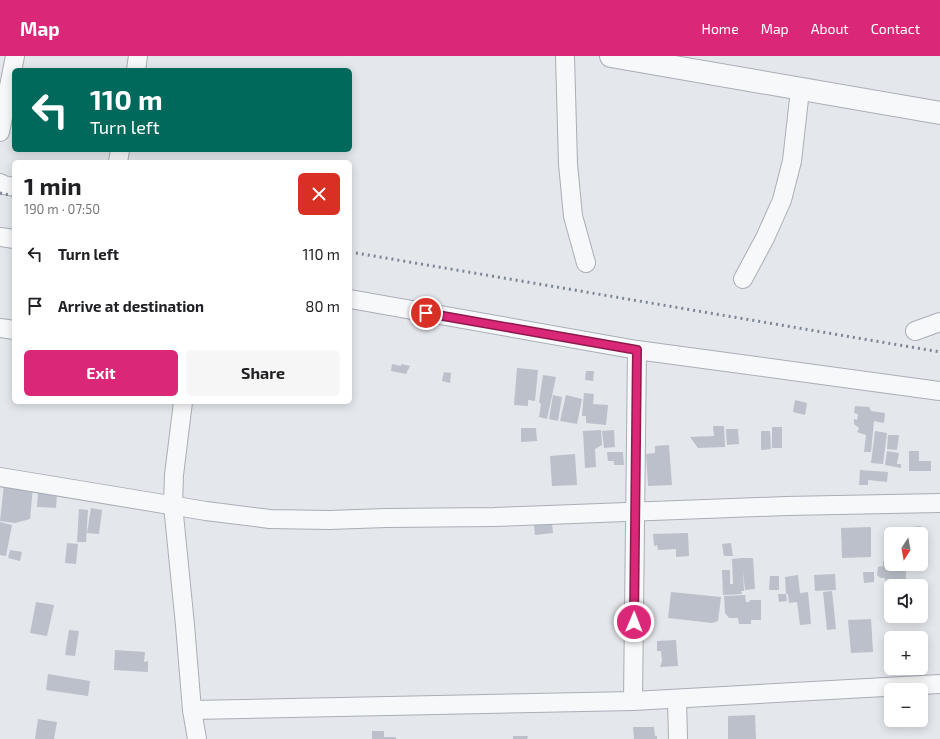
<!DOCTYPE html>
<html lang="en">
<head>
<meta charset="utf-8">
<style>
  :root { --surface:#fff; --page:#f6f6f6; --text:#202124; --muted:#757577; --accent:#db2777 }
  body { margin:0; font-family:"Exo 2",sans-serif; background:var(--page); color:var(--text); height:100vh; display:flex; flex-direction:column; font-size:15px; white-space:nowrap }
  * { box-sizing:border-box; margin:0 }
  p { font-size:13px; color:var(--muted) }
  .icon { flex:none; width:22px; height:22px; fill:none; stroke:currentColor; stroke-width:2; stroke-linecap:round; stroke-linejoin:round }
  .map { position:relative; flex:1; overflow:hidden }
  .sheet { position:absolute; left:12px; top:104px; width:340px; height:244px; display:flex; flex-direction:column; background:var(--surface); border-radius:6px; box-shadow:0 2px 10px #0003 }
  .sheet>* { flex:none }
  .guide { position:absolute; left:12px; top:12px; width:340px; height:84px; border-radius:6px; box-shadow:0 2px 10px #0003; background:#00695c; color:#fff; overflow:hidden }
  .needle { width:26px; rotate:191deg }
  .controls { position:absolute; left:884px; top:471px; display:grid; gap:8px }
  .controls a { display:grid; place-items:center; width:44px; height:44px; border-radius:6px; background:var(--surface); box-shadow:0 2px 10px #0003; font-size:20px }
  .pin { position:absolute; display:grid; place-items:center; width:34px; height:34px; color:#fff; margin:-17px; border:2px solid #fff; border-radius:50%; box-shadow:0 1px 4px #0007 }
  .me { position:absolute; width:44px; margin:-22px; rotate:1deg; stroke-linejoin:round; filter:drop-shadow(0 0 3px #0008) }
  .turn { display:flex; align-items:center; gap:14px; height:84px; padding:0 12px; font-size:18px }
  .turn .icon { width:52px; height:52px; stroke-width:2.5 }
  .turn b { display:block; font-size:28px; line-height:34px }
  .round { display:grid; place-items:center; flex:none; width:42px; height:42px; border-radius:6px; background:var(--page) }
  .head { display:flex; align-items:center; justify-content:space-between; height:68px; padding:0 12px }
  h1 { font-size:24px; font-weight:700; line-height:30px }
  .button { display:flex; gap:8px; margin-top:auto; padding:8px 12px }
  .button a { flex:1; height:46px; border-radius:6px; background:var(--accent); color:#fff; font-size:16px; font-weight:700; line-height:46px; text-align:center }
  .button a+a { background:var(--page); color:var(--text) }
  ul { padding:0; list-style:none }
  li { display:flex; align-items:center; gap:12px; height:52px; padding:0 12px }
  li div { flex:1 }
  li b { display:block; font-size:15px }
  li em { font-style:normal }
  header { display:flex; align-items:center; gap:24px; box-sizing:border-box; height:56px; padding:0 20px; background:var(--accent); color:#fff }
  header strong { font-size:19px }
  nav { display:flex; gap:22px; margin-inline-start:auto; font-size:14px }
  .map>svg:first-child { display:block }
  .building { fill:#bbc0ca }
  .lines { fill:none; stroke-linecap:round; stroke-linejoin:round }
  .minor-casing { stroke:#a9aeb7; stroke-width:20 }
  .tertiary-casing { stroke:#a9aeb7; stroke-width:24 }
  .minor { stroke:#f7f8fa; stroke-width:18 }
  .tertiary { stroke:#f7f8fa; stroke-width:22 }
  .rail { stroke:#7d8696; stroke-width:3; stroke-dasharray:2 4; stroke-linecap:butt }
  .route-casing { stroke:#8e194d; stroke-width:10 }
  .route { stroke:#db2777; stroke-width:7 }
</style>
</head>
<body>
<header>
<strong>Map</strong>
<nav><a>Home</a><a>Map</a><a>About</a><a>Contact</a></nav>
</header>
<div class="map">
<svg width="940" height="683" viewBox="0 0 940 683">
  <rect width="100%" height="100%" fill="#e4e7ec"/>
  <g class="building">
    <path d="M392,308L401,310V308L410,310L406,318L391,315Z"/>
    <path d="M517,312L538,314L535,345L528,344V350L514,349Z"/>
    <path d="M586,315H594L593,325L585,324Z"/>
    <path d="M444,316L451,317L450,327L442,325Z"/>
    <path d="M543,319L556,321L547,363L539,361L541,348L539,346Z"/>
    <path d="M584,337L594,338L593,348L608,349L606,369L586,367V360H582Z"/>
    <path d="M553,339L562,341L558,365L549,363Z"/>
    <path d="M566,339L582,343L577,368L560,365Z"/>
    <path d="M795,344L807,347L805,359L793,356Z"/>
    <path d="M855,350L869,351L871,355L885,357L884,367L874,365L871,396H864L866,379L857,376L859,372L854,368V363L857,364L858,358L854,357Z"/>
    <path d="M713,370H724L725,391L698,392L690,381L714,380Z"/>
    <rect x="772" y="371" width="10" height="21"/>
    <path d="M521,372H536L537,385L521,386Z"/>
    <path d="M726,373H738L739,388L727,389Z"/>
    <path d="M601,374L602,389L595,393L596,411L585,412L583,375Z"/>
    <path d="M614,374L615,391L604,392L602,375Z"/>
    <path d="M761,375H770L771,393L761,394Z"/>
    <path d="M875,375L887,377L883,408L871,407Z"/>
    <path d="M888,379H899L897,394L887,393Z"/>
    <path d="M669,389L672,429L648,430L646,398L655,397V390Z"/>
    <path d="M887,395L899,397L897,408H901V412L885,409Z"/>
    <path d="M909,395H919V405H931V415H909Z"/>
    <path d="M607,396H623L624,409H614V405H608Z"/>
    <path d="M575,398L577,429L552,430L550,400Z"/>
    <path d="M860,414L888,416L887,426L868,424V429H859Z"/>
    <path d="M4,428L33,431L30,463L15,467L0,465Z"/>
    <path d="M38,436L57,438L56,452L37,451Z"/>
    <path d="M91,452L102,454L99,478L87,477Z"/>
    <path d="M79,453L88,454L86,486H77Z"/>
    <path d="M0,466L12,469L6,500L0,499Z"/>
    <path d="M552,467L553,477L535,479L534,469Z"/>
    <path d="M921,470V478H913L912,471Z"/>
    <path d="M871,471V501L842,502L841,472Z"/>
    <path d="M688,477L689,500L676,501V493L658,494L657,489L654,490L653,478Z"/>
    <path d="M67,487L78,488L76,508L65,507Z"/>
    <path d="M731,487L733,500H724L722,488Z"/>
    <path d="M10,494L22,496L20,505L8,502Z"/>
    <path d="M743,502H753L755,533L745,534L743,515L744,535H741L742,538L723,539L722,514H730V528H733L732,503Z"/>
    <path d="M883,505H891V508H906V530H891V533H885V522H880L877,519L878,511L883,510Z"/>
    <path d="M863,516H874V526L864,527Z"/>
    <path d="M835,518L836,534L815,535L814,519Z"/>
    <path d="M798,519L800,537L808,536L811,568L800,569L797,546L789,547L788,538H786L785,521Z"/>
    <path d="M770,520H779V534H769Z"/>
    <path d="M832,535L836,573L827,574L823,536Z"/>
    <path d="M671,536L721,541L718,565L712,567L668,562Z"/>
    <path d="M778,538H786L787,545L779,546Z"/>
    <path d="M745,539L746,546H749L750,544H761V564H751V568H739L738,562H729L725,557L724,540Z"/>
    <path d="M36,546L54,549L47,580L30,577Z"/>
    <path d="M871,563L873,596L851,597L848,564Z"/>
    <path d="M69,574L79,575L75,600L65,599Z"/>
    <path d="M676,584L678,610L660,611L662,605L661,595H657V585Z"/>
    <path d="M115,594L145,596L144,606L148,605V616L114,614Z"/>
    <path d="M48,618L90,625L88,640L46,634Z"/>
    <path d="M755,659L756,683H728V660Z"/>
    <path d="M38,663L57,666L54,683H35Z"/>
    <path d="M633,671H654L655,680H657V683H634Z"/>
    <path d="M372,675H384V681H396V683H372Z"/>
    <path d="M513,680H528L527,683H513Z"/>
  </g>
  <g class="lines">
    <g class="minor-casing">
      <g id="minor">
        <path d="M565,0L568,108L573,160L586,207"/>
        <path d="M136,14L138,0"/>
        <path d="M0,76L15,0"/>
        <path d="M118,106L120,94"/>
        <path d="M0,127L4,129L14,131"/>
        <path d="M0,181L14,183"/>
        <path d="M743,223L765,182L782,144L792,105L800,34"/>
        <path d="M350,243L637,294L940,335"/>
        <path d="M0,272L14,274"/>
        <path d="M915,275L940,266"/>
        <path d="M183,346L174,419L173,449L185,569L192,654L197,683"/>
        <path d="M0,421L206,455L270,463L329,464L386,462L494,461L786,450L940,447"/>
        <path d="M677,643L678,683"/>
        <path d="M633,645L637,294"/>
        <path d="M192,654L633,645L940,628"/>
      </g>
    </g>
    <g class="tertiary-casing">
      <path id="tertiary" d="M611,0L940,57"/>
    </g>
    <use href="#minor" class="minor"/>
    <use href="#tertiary" class="tertiary"/>
    <g class="rail">
      <path d="M0,137L14,140"/>
      <path d="M350,196L940,296"/>
    </g>
  </g>
  <g class="lines">
    <g class="route-casing">
      <path id="route" d="M426,257L637,294L634,566"/>
    </g>
    <use href="#route" class="route"/>
  </g>
</svg>
<div class="controls">
<a><svg class="needle" viewBox="-14 -14 28 28"><path d="M0-13l5 13h-10z" fill="#e53935"/><path d="M0 13l5-13h-10z" fill="#757577"/></svg></a>
<a><svg class="icon" aria-label="sound" viewBox="0 0 24 24"><path d="M4 9h4l5-4v14l-5-4H4zM17 9q2 3 0 6"/></svg></a>
<a>+</a>
<a>−</a>
</div>
<div class="pin" style="left:426px;top:257px;background:#d93025"><svg class="icon" aria-label="arrive" viewBox="0 0 24 24"><path d="M6 21V4h12l-3 4 3 4H6"/></svg></div>
<svg class="me" style="left:634px;top:566px" viewBox="-20 -20 40 40"><circle r="17" fill="#db2777" stroke="#fff" stroke-width="3"/><path d="M0-11L8 9 0 5-8 9z" fill="#fff"/></svg>
<div class="guide">
<div class="turn"><svg class="icon" aria-label="left" viewBox="0 0 24 24"><path d="M17 20v-9H6M10 6l-5 5 5 5"/></svg><div><b>110 m</b>Turn left</div></div>
</div>
<section class="sheet">
<div class="head"><div><h1>1 min</h1><p>190 m · 07:50</p></div><a class="round" style="background:#d93025;color:#fff"><svg class="icon" aria-label="close" viewBox="0 0 24 24"><path d="M6 6l12 12M18 6L6 18"/></svg></a></div>
<ul>
<li><svg class="icon" aria-label="left" viewBox="0 0 24 24"><path d="M17 20v-9H6M10 6l-5 5 5 5"/></svg><div><b>Turn left</b></div><em>110 m</em></li>
<li><svg class="icon" aria-label="arrive" viewBox="0 0 24 24"><path d="M6 21V4h12l-3 4 3 4H6"/></svg><div><b>Arrive at destination</b></div><em>80 m</em></li>
</ul>
<div class="button"><a>Exit</a><a>Share</a></div>
</section>
</div>
</body>
</html>
